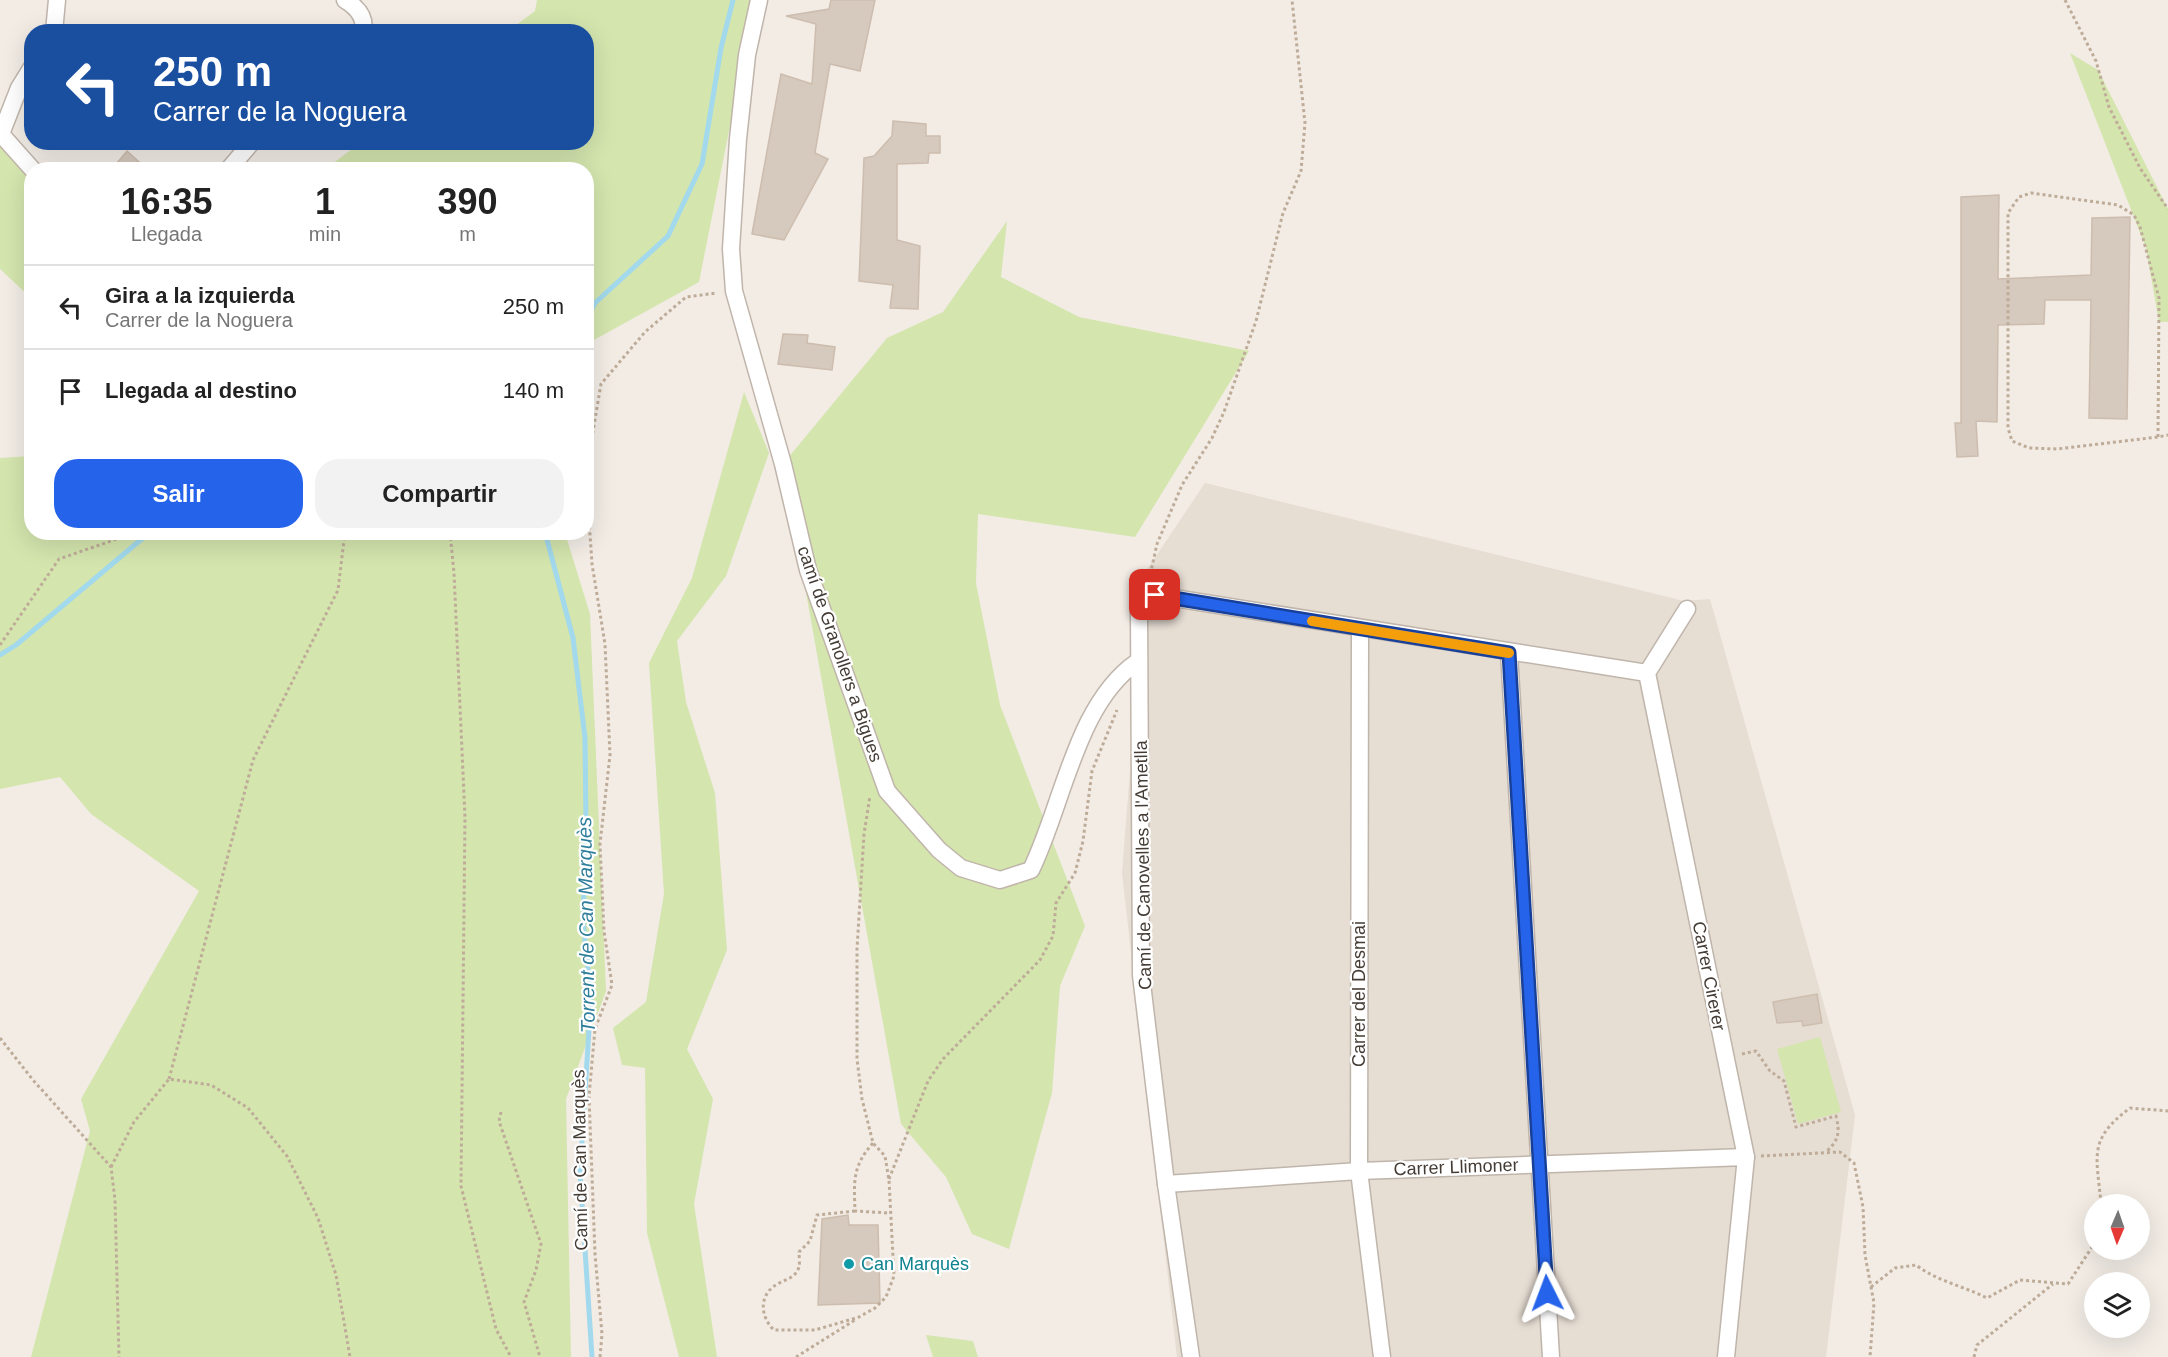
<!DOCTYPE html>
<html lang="es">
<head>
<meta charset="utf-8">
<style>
  :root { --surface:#fff; --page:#f2f2f2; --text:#222; --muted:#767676; --line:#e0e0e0; --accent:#2563eb }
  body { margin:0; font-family:Helvetica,sans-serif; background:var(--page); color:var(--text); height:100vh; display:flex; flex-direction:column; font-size:22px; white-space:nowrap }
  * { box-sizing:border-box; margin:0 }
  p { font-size:20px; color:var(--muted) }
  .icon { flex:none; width:33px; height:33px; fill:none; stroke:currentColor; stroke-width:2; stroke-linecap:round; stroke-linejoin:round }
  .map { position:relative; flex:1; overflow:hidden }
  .details { position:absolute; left:24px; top:162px; width:570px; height:378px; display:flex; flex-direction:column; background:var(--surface); border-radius:24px; box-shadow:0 6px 24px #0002 }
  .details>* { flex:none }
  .banner { position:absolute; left:24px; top:24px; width:570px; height:126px; border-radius:24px; box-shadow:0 6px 24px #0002; background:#1a4fa0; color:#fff; overflow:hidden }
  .needle { width:39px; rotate:182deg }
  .fabs { position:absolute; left:2084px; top:1194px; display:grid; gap:12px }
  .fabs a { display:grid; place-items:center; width:66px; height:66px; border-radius:50%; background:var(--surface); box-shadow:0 6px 24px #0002; font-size:30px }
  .pin { position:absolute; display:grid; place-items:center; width:51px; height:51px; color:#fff; margin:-26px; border-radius:12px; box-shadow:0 3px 9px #0006 }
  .me { position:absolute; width:66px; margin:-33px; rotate:357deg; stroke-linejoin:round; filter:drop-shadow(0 0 4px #0008) }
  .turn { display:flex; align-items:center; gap:21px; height:126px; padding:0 30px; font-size:27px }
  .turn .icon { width:78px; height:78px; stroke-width:2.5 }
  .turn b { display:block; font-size:42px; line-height:51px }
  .eta { display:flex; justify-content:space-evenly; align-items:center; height:102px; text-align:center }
  .eta b { font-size:36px; font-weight:600; line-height:42px }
  .button { display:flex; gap:12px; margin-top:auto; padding:12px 30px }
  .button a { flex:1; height:69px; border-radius:24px; background:var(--accent); color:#fff; font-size:24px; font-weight:600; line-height:69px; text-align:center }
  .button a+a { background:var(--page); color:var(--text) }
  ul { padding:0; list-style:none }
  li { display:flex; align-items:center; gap:18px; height:84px; padding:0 30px; border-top:2px solid var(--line) }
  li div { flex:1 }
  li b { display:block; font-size:22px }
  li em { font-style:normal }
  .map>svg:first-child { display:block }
  .residential { fill:#e6ddd3 }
  .green { fill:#d4e5ae }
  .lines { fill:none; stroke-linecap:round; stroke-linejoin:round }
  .stream { stroke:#a2d9ed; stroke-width:5 }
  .building { fill:#d6c9bd; stroke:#cdbdae; stroke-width:1.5 }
  .minor-casing { stroke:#c0b5ab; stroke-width:19 }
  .path { stroke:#beac99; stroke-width:3; stroke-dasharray:3 3; stroke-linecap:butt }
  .minor { stroke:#fff; stroke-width:16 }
  .route-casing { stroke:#184099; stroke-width:15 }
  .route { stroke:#2563eb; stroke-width:10 }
  .slow { stroke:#f59e0b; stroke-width:10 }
  .culture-dot { fill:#0f9aa8; stroke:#fff; stroke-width:2 }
  .labels { text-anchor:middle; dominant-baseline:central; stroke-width:4.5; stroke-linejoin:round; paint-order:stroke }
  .street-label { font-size:18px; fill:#443c35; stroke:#fff }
  .culture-label { font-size:18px; fill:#0d838f; stroke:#fff; text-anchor:start }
  .water-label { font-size:20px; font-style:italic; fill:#2f7e9c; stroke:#fff }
</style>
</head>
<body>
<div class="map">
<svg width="2168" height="1357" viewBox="0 0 2168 1357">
  <rect width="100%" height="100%" fill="#f2ece5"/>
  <path class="residential" d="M1205,483L1684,601L1710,599L1855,1115L1826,1357H1177L1122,873L1135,708L1140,580Z"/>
  <g class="green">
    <path d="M537,0H755L699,282L594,340L587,361L586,170H324L360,143L586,142V32L508,31L535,11Z"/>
    <path d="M2070,53L2098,70L2168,209V322H2159L2146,248Z"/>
    <path d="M0,147L48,169L32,170L31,298L0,269Z"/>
    <path d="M1007,221L1001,277L1079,317L1249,351L1135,537L978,514L976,583L1000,705L1085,926L1060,986L1052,1093L1009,1249L972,1234L946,1177L901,1124L783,464L887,338L943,312Z"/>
    <path d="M744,392L769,453L726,576L677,641L686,702L715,793L727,950L687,1049L713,1099L694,1204L717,1357H679L647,1233L645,1068L622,1065L613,1028L646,1002L664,894L649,663L692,578Z"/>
    <path d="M31,456L32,532L565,533L590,614L606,991L566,1099L571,1357H31L90,1131L81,1099L199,891L91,814L60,777L0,789V458Z"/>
    <path d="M1820,1037L1841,1112L1798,1124L1777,1049Z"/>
    <path d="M926,1335L973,1341L978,1357H933Z"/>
  </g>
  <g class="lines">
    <g class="stream">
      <path d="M586,321L595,303L668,236L702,164L721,48L733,0"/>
      <path d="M545,532L573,638L585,738L586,824L583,921L591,998L580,1172L592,1357"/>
      <path d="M0,655L16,645L150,532"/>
    </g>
  </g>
  <g class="building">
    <path d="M831,0H875L860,71L830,64L815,153L828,159L784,240L752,234L781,74L812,84L816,24L786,16L829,9Z"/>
    <path d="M893,121L926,124V136H940V153H929L928,163L897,164V240L920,246L918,309L890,308L893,285L859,281L864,158L874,156L892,136Z"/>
    <path d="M127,151L148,170H111Z"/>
    <path d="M1999,195L1998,279L2091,275L2092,218L2130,217L2127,419L2089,418L2091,300H2045L2044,324L1998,325L1997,422L1976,421L1978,456L1957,457L1955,423H1961V197Z"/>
    <path d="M783,334L808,335L807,343L835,347L832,370L778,364Z"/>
    <path d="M1817,994L1822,1023L1803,1026L1802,1021L1777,1023L1773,1002Z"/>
    <path d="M848,1215L849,1225H878L880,1303L818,1305L822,1219Z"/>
  </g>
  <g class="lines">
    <g class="minor-casing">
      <g id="minor">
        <path d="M345,0C357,7 366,17 363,32"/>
        <path d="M759,0L747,55L738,139L731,249L734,291L783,464L808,570L887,791L939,850L961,868L1000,880L1031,870C1063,805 1076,704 1137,662"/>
        <path d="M54,32L57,0"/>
        <path d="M32,67L19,88L1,134L33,170"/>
        <path d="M228,170L252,142"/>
        <path d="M1687,609L1647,673L1746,1157L1726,1357"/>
        <path d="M1360,629L1359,1171L1382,1357"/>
        <path d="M1509,653L1551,1357"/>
        <path d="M1166,1184L1359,1171L1746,1157"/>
        <path d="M1191,1357L1166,1184L1141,975L1139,611L1145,600L1155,595L1647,673"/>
      </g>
    </g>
    <g class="path">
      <path d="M2065,0L2096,61L2109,107L2140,168L2168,209"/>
      <path d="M2158,437L2159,298L2140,227L2134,215L2118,205L2031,193L2019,197L2008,213V428L2012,441L2029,448L2057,449L2158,437L2168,435"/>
      <path d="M450,532L454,573L465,817L461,1186L496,1329L511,1357"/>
      <path d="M1149,580L1157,544L1182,485L1212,438L1224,412L1256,321L1283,213L1301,171L1305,123L1292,0"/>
      <path d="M0,645L59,559L137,532"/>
      <path d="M0,1038L33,1080L111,1167L115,1200L119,1357"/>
      <path d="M1742,1054L1756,1051L1770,1071L1784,1081L1796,1127L1836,1116C1840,1132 1839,1140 1827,1151"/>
      <path d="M169,1079L253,760L338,590L345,532"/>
      <path d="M501,1112L499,1121L541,1244L536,1270L524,1302L540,1357"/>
      <path d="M873,1143C852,1167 854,1181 855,1211L889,1213"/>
      <path d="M1761,1156L1840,1152L1854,1163L1863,1207L1865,1255L1874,1303L1870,1357"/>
      <path d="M111,1167L134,1122L169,1079L211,1085L248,1108L287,1156L318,1218L336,1275L350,1357"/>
      <path d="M889,1179L928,1081L943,1059L1040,960L1053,936L1056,903L1075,873L1083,841L1092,771L1117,710"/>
      <path d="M2101,1204C2097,1156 2087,1140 2130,1108L2168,1111"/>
      <path d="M855,1211L817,1215L810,1241L799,1252C799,1256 800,1263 799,1267C795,1280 781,1280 773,1287C758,1299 762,1319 774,1330H815L859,1317L875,1308L886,1297L894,1276L889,1180L885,1156L873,1143L862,1099L857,1059V949L864,834L870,796"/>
      <path d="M1871,1287L1895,1268L1916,1265C1937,1281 1963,1286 1987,1298L2020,1280L2068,1284L2094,1244"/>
      <path d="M600,1357L602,1334L595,1254L589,1096L595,1029L612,985L604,931L600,844L610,755L605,644L592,564L589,520L591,443L601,384L645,332L686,297L717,293"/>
      <path d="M796,1357L855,1320"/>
      <path d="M1974,1357L1977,1345L2053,1284"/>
    </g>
    <use href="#minor" class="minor"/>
  </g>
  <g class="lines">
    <g class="route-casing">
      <path id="route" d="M1155,595L1509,653L1547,1293"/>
    </g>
    <use href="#route" class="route"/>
    <path class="slow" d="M1312,621L1509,653"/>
  </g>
  <circle class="culture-dot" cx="849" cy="1264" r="6"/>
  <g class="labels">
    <g class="street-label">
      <text transform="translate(840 654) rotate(71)">camí de Granollers a Bigues</text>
      <text transform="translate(1143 865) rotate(-91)">Camí de Canovelles a l'Ametlla</text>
      <text transform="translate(1709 976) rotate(79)">Carrer Cirerer</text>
      <text transform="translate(1359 994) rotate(-90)">Carrer del Desmai</text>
      <text transform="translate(580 1160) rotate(-91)">Camí de Can Marquès</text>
      <text transform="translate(1456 1167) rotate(-2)">Carrer Llimoner</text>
    </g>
    <g class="culture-label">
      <text x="861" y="1264">Can Marquès</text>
    </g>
    <g class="water-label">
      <text transform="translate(586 925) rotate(-91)">Torrent de Can Marquès</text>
    </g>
  </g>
</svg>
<div class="fabs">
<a><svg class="needle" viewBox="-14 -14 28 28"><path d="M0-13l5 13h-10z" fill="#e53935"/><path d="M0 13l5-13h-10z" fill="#767676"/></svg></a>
<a><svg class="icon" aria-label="layers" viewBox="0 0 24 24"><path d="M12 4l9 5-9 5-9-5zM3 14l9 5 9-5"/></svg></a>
</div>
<div class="pin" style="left:1155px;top:595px;background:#d93025"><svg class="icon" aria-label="arrive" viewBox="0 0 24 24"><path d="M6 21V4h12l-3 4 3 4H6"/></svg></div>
<svg class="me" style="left:1547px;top:1293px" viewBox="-20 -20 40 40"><path d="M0-17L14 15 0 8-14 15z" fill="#2563eb" stroke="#fff" stroke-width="4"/></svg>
<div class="banner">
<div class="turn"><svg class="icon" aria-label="left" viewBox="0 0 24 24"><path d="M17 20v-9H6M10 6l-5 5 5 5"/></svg><div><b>250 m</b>Carrer de la Noguera</div></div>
</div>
<section class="details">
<div class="eta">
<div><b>16:35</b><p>Llegada</p></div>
<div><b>1</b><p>min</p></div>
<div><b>390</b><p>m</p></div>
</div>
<ul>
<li><svg class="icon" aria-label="left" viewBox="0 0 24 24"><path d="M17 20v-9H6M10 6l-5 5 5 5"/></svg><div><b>Gira a la izquierda</b><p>Carrer de la Noguera</p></div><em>250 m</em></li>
<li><svg class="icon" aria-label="arrive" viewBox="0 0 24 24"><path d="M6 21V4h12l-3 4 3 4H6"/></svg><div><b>Llegada al destino</b></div><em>140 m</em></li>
</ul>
<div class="button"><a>Salir</a><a>Compartir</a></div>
</section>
</div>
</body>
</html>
